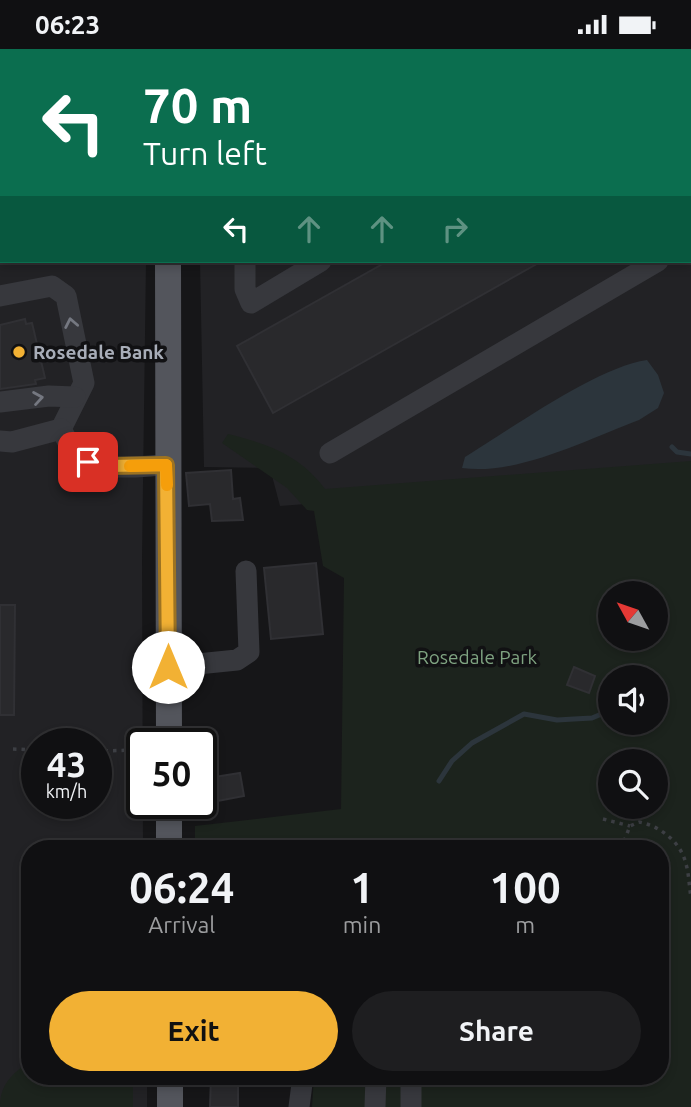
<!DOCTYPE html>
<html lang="en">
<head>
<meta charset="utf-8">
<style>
  :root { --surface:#101012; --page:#1e1e20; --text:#f1f3f6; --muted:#9c9d9f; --line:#303032; --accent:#f2b134 }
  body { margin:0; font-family:Ubuntu,sans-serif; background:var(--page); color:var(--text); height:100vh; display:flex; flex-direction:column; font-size:26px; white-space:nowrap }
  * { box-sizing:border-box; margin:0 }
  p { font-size:23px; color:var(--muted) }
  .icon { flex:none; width:38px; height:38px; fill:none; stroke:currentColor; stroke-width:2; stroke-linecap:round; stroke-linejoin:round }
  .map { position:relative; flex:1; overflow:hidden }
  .side { position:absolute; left:21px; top:791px; width:648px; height:245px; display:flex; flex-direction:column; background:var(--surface); border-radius:28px; box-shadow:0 4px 10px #0003,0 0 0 2px var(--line) }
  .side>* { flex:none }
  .top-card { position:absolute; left:0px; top:0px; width:691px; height:214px; box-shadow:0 4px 10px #0003,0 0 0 2px var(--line); background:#0b6e4f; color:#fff; overflow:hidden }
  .needle { width:46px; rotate:310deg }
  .buttons { position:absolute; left:598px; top:532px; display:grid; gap:14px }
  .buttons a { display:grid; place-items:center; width:70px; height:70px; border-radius:50%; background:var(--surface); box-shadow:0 4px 10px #0003,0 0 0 2px var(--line); font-size:35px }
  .speed { position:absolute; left:21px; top:679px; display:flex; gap:14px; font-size:35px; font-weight:700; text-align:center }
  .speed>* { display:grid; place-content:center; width:91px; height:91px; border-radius:50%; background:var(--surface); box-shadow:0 4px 10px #0003,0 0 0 2px var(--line); line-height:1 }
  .speed small { font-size:18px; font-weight:400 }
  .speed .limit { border:4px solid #111; border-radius:10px; background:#fff; color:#111 }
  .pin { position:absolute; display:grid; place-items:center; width:60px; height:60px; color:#fff; margin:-30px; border-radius:14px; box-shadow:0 4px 10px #0006 }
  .me { position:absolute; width:77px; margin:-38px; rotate:0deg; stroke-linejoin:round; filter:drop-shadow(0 0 5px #0008) }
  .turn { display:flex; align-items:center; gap:24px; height:147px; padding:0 28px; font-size:32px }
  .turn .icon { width:91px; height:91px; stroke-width:2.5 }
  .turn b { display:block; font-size:49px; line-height:60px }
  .lanes { display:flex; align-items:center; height:66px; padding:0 28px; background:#0003; justify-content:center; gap:35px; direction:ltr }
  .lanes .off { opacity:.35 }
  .eta { display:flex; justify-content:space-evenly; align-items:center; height:119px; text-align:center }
  .eta b { font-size:42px; font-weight:700; line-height:49px }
  .cta { display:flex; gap:14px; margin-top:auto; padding:14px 28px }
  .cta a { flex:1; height:80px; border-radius:42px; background:var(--accent); color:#111; font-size:28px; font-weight:700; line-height:80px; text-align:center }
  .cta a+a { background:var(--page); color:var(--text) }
  .status { display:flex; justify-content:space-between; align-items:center; height:49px; padding:0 35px; background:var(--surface); direction:ltr }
  .status svg { height:19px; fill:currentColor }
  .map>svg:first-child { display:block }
  .built { fill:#222225; fill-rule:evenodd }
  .green { fill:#1c231d; fill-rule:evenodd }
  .water { fill:#2c353c }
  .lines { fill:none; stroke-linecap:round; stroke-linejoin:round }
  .stream { stroke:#2c353c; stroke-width:5 }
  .building { fill:#29292c; stroke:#303034; stroke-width:2 }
  .path { stroke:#3d3f44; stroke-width:3.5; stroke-dasharray:3.5 5; stroke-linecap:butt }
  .minor { stroke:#37383d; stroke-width:21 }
  .major { stroke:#53555c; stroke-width:26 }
  .oneway { stroke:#757881 }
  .route-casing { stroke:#9d7322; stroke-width:18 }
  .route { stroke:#f2b134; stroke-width:12 }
  .slow { stroke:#f59e0b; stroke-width:12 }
  .poi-dot { fill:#f2b134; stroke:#111113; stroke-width:2.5 }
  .labels { text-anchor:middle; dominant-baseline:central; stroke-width:7; stroke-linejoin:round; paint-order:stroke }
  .poi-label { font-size:19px; font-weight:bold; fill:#a8adb8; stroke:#111113; text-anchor:start }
  .park-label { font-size:19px; fill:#7fa381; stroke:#111113 }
</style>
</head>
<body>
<div class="status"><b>06:23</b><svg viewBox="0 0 49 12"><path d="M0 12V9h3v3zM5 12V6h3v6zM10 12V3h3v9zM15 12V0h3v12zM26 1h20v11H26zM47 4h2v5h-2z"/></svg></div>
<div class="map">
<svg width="691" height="1058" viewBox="0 0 691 1058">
  <rect width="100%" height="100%" fill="#161618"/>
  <g class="built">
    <path d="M0,0L140,2H2L0,169Z"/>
    <path d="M540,0H691V425L280,457L270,419L204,418L200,212H690V2H538Z"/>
    <path d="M0,211L146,212L142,509L143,800H30V1027H147V1058H0ZM37,695H96V754H37Z"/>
  </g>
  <g class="green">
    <path d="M228,385C268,395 300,406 325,440L691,412V1058H312L314,1027H660V800H195V777L341,760L344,529L323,517L314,462L307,461L287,439L222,394ZM611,544H656V590H611ZM611,628H656V674H611ZM611,712H656V758H611Z"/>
    <path d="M30,1012V1027H133V1058H0C0,1035 12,1025 30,1012Z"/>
  </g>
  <path class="water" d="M647,311L658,326L664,344L658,359L639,371C588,390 517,427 462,419L465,408C511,380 597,318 647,311Z"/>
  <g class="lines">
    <g class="stream">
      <path d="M672,398L677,403L691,405"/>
      <path d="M439,732L452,712L472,694L524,665L557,671L574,670L592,669L611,661"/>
    </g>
  </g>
  <g class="building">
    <path d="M388,212H542L273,364L237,297Z"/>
    <path d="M25,270L26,275L32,274L45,329L35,331L36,335L0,340V276Z"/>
    <path d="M231,421L233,450L240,449L243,471L212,472L210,455L189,457L186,424Z"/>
    <path d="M316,514L323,585L271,590L264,519Z"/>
    <path d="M0,556H15L14,666H0Z"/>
    <path d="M574,618L595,627L589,644L567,636Z"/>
    <path d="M240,724L244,747L212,753L208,729Z"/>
    <path d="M211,1027H238V1058H210Z"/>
  </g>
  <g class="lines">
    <g class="path">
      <path d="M13,700L37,701"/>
      <path d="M96,702L142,701"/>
      <path d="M603,770L630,777"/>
      <path d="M621,800L630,777L639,773C660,777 681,793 686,815C689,825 689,837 691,848"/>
    </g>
    <g class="minor">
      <path d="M33,0L34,2"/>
      <path d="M226,0L227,2"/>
      <path d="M323,2L324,0"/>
      <path d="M466,2L469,0"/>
      <path d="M690,8L691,3"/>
      <path d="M690,66L691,68"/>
      <path d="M0,120H2"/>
      <path d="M690,191L691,190"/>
      <path d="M245,212V240L251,254L321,212"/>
      <path d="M0,247L52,237L66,247L84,334L61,380C65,387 69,397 75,403C97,425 138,417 166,416"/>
      <path d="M0,353L49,347L75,348"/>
      <path d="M0,392L12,393L61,380"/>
      <path d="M330,404L658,212"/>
      <path d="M168,618L237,611L249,603L246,522"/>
      <path d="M299,1058L303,1027"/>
      <path d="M375,1058L376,1027"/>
      <path d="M411,1058V1027"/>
    </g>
    <g class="major">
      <path d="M171,2V0"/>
      <path d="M0,186H2"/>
      <path d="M168,212L169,695"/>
      <path d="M169,754V800"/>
      <path d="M170,1058V1027"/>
    </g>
  </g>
  <defs><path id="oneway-chevron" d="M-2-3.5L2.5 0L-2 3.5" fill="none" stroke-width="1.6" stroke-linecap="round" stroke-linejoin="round" transform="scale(1.75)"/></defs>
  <g class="oneway">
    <use href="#oneway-chevron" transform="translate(71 274) rotate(-101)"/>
    <use href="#oneway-chevron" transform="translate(38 349) rotate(-9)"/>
  </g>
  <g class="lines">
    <g class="route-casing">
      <path id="route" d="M88,413L108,417L166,416L168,618"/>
    </g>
    <use href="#route" class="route"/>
    <path class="slow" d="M130,417L166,416L167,436"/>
  </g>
  <circle class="poi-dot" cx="19" cy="303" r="7"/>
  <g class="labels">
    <g class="poi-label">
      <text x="33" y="303">Rosedale Bank</text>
    </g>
    <g class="park-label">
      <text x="477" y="608">Rosedale Park</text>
    </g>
  </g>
</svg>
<div class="buttons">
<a><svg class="needle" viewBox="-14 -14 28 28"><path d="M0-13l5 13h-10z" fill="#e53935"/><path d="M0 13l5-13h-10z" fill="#9c9d9f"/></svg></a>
<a><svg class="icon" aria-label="sound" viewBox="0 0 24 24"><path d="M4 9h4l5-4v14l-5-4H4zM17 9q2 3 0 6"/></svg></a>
<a><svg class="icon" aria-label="search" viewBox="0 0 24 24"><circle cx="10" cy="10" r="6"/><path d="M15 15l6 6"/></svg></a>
</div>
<div class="speed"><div>43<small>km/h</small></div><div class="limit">50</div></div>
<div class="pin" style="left:88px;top:413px;background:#d93025"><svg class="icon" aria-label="arrive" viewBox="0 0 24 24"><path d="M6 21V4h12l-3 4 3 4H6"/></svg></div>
<svg class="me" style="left:168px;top:618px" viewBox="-20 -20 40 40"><circle r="19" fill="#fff"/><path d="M0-13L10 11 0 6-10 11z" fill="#f2b134"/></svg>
<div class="top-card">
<div class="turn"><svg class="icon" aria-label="left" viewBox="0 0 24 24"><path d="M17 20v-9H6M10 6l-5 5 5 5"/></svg><div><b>70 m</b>Turn left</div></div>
<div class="lanes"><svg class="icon" aria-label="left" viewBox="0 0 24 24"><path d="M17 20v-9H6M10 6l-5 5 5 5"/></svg><svg class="icon off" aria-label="ahead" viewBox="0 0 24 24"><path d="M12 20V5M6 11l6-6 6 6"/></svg><svg class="icon off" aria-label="ahead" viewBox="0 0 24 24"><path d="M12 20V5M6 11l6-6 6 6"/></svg><svg class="icon off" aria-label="right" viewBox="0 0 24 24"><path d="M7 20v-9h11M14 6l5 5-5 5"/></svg></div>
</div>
<section class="side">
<div class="eta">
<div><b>06:24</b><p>Arrival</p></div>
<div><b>1</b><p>min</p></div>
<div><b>100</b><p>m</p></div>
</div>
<div class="cta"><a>Exit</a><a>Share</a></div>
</section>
</div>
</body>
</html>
